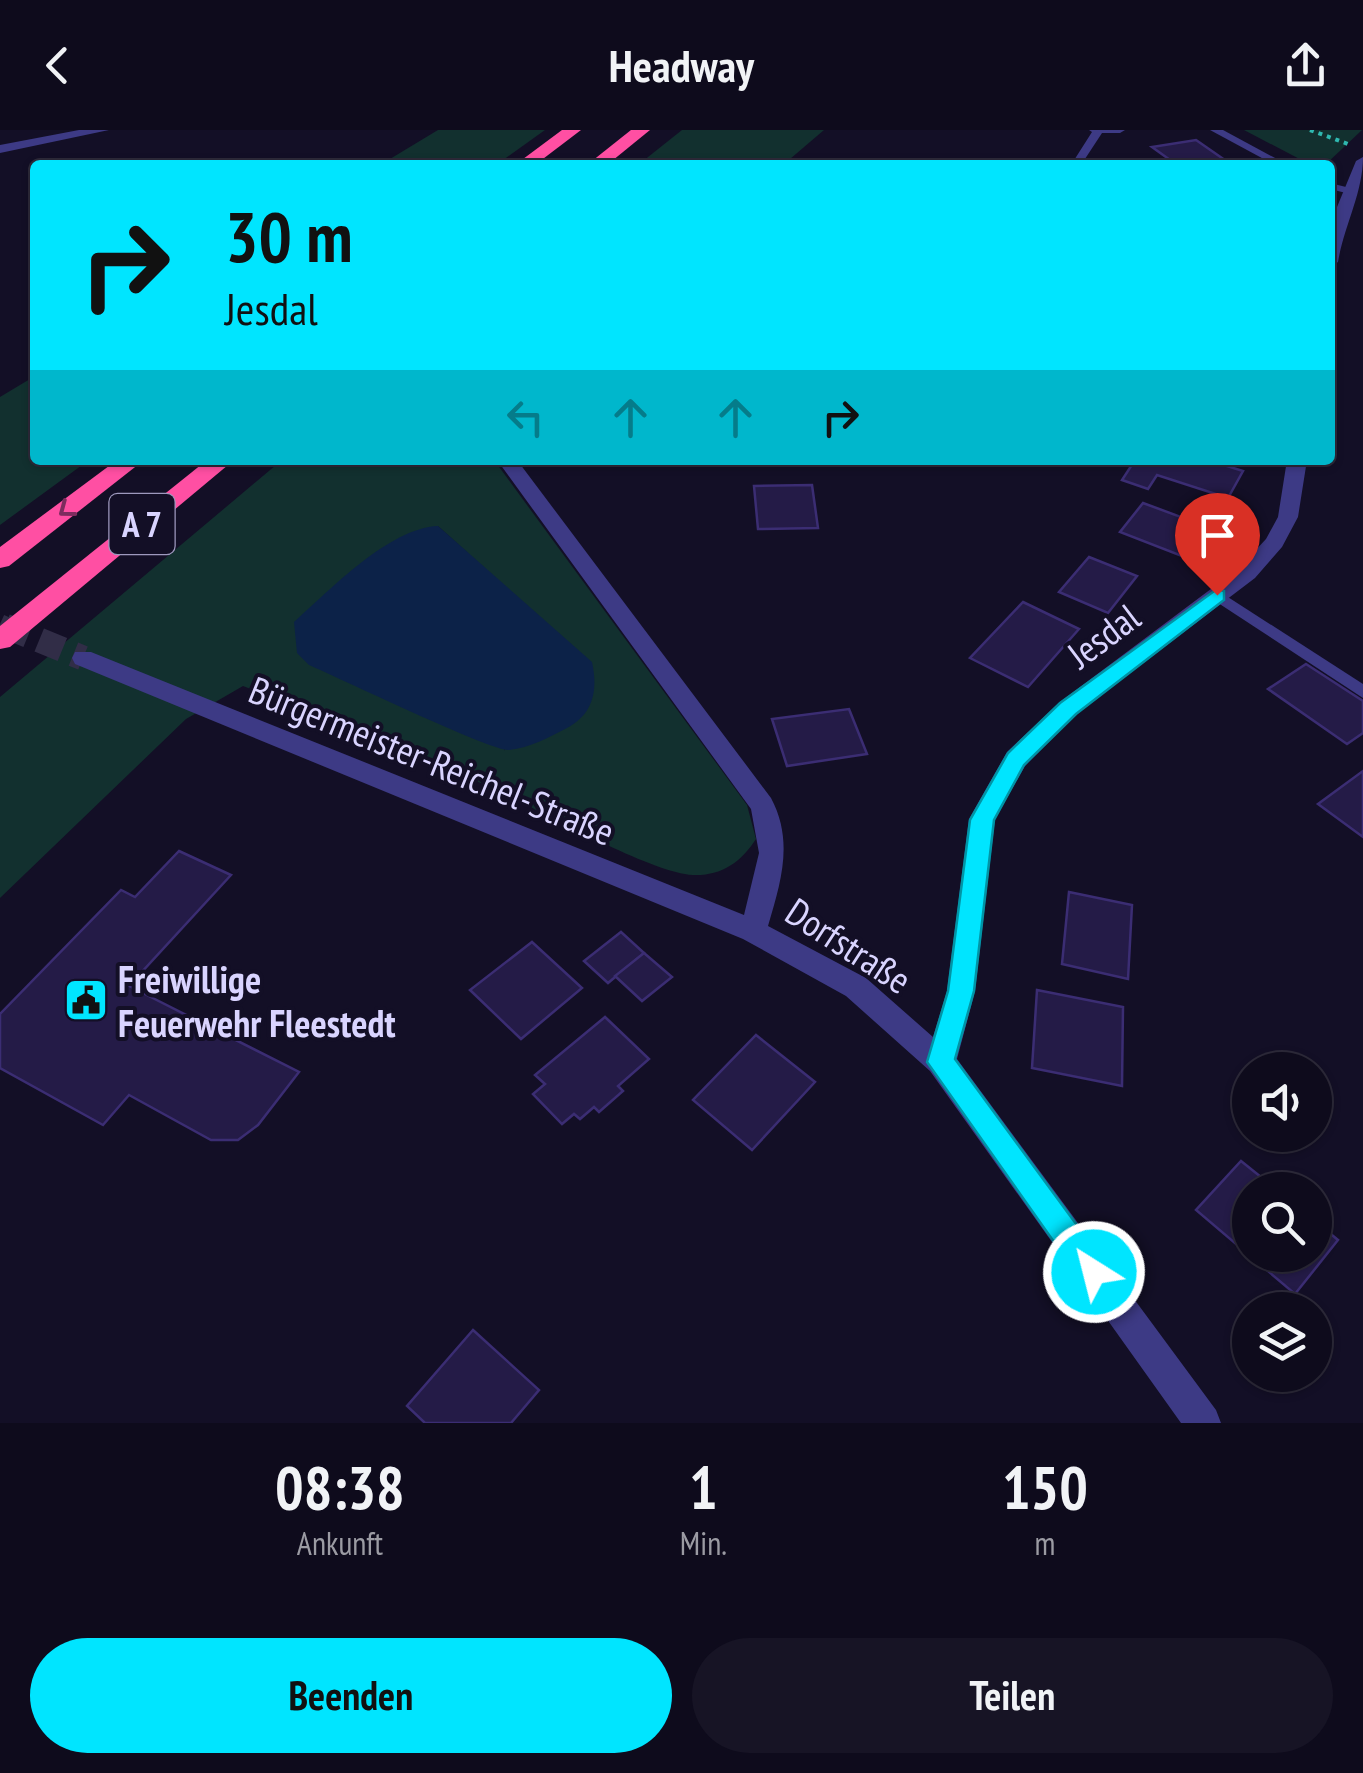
<!DOCTYPE html>
<html lang="de">
<head>
<meta charset="utf-8">
<style>
  :root { --surface:#0e0b1c; --page:#171425; --text:#f1f3f6; --muted:#9b9ba3; --line:#2e2b3b; --accent:#00e5ff }
  body { margin:0; font-family:"PT Sans Narrow",sans-serif; background:var(--page); color:var(--text); height:100vh; display:flex; flex-direction:column; font-size:38px; white-space:nowrap }
  * { box-sizing:border-box; margin:0 }
  p { font-size:32px; color:var(--muted) }
  .icon { flex:none; width:55px; height:55px; fill:none; stroke:currentColor; stroke-width:2; stroke-linecap:round; stroke-linejoin:round }
  .map { position:relative; height:1293px; overflow:hidden }
  .panel { display:flex; flex-direction:column; background:var(--surface); flex:1 }
  .panel>* { flex:none }
  .hud { position:absolute; left:30px; top:30px; width:1305px; height:305px; border-radius:10px; box-shadow:0 2px 8px #0004,0 0 0 2px var(--line); background:#00e5ff; color:#111; overflow:hidden }
  .buttons { position:absolute; left:1232px; top:922px; display:grid; gap:20px }
  .buttons a { display:grid; place-items:center; width:100px; height:100px; border-radius:50%; background:var(--surface); box-shadow:0 2px 8px #0004,0 0 0 2px var(--line); font-size:50px }
  .pin { position:absolute; display:grid; place-items:center; width:85px; height:85px; color:#fff; margin:-102px -42px; border-radius:50% 50% 50% 0; rotate:-45deg; box-shadow:0 0 10px #0007 }
  .pin .icon { rotate:45deg }
  .me { position:absolute; width:110px; margin:-55px; rotate:324deg; stroke-linejoin:round; filter:drop-shadow(0 0 8px #0008) }
  .turn { display:flex; align-items:center; gap:35px; height:210px; padding:0 30px; font-size:45px }
  .turn .icon { width:130px; height:130px; stroke-width:2.5 }
  .turn b { display:block; font-size:70px; line-height:85px }
  .lanes { display:flex; align-items:center; height:95px; padding:0 30px; background:#0003; justify-content:center; gap:50px; direction:ltr }
  .lanes .off { opacity:.35 }
  .eta { display:flex; justify-content:space-evenly; align-items:center; height:170px; text-align:center }
  .eta b { font-size:60px; font-weight:800; line-height:70px }
  .cta { display:flex; gap:20px; margin-top:auto; padding:20px 30px }
  .cta a { flex:1; height:115px; border-radius:60px; background:var(--accent); color:#111; font-size:40px; font-weight:800; line-height:115px; text-align:center }
  .cta a+a { background:var(--page); color:var(--text) }
  header { display:flex; justify-content:space-between; align-items:center; height:130px; padding:0 30px; background:var(--surface); font-size:45px; font-weight:800 }
  .map>svg:first-child { display:block }
  .green { fill:#12302f; fill-rule:evenodd }
  .water { fill:#0c2248 }
  .building { fill:#241b47; stroke:#3b2d73; stroke-width:2.5 }
  .lines { fill:none; stroke-linecap:round; stroke-linejoin:round }
  .minor-tunnel-far1 { stroke:#312d47; stroke-width:20; stroke-dasharray:20 10; stroke-linecap:butt }
  .minor-tunnel { stroke:#312d47; stroke-width:25; stroke-dasharray:25 12; stroke-linecap:butt }
  .path { stroke:#2fb8b0; stroke-width:4; stroke-dasharray:4 5; stroke-linecap:butt }
  .service { fill:#3d3a85; fill-rule:evenodd }
  .minor { fill:#3d3a85; fill-rule:evenodd }
  .motorway { fill:#ff4fa3; fill-rule:evenodd }
  .oneway { stroke:#7d2c5e }
  .route { fill:#00e5ff; stroke:#0095a6; stroke-width:2.5 }
  .labels { text-anchor:middle; dominant-baseline:central; stroke-width:8; stroke-linejoin:round; paint-order:stroke }
  .shield { fill:#130f26; stroke:#9e99be; stroke-width:2.5 }
  .shield-label { font-size:35px; font-weight:bold; fill:#d9d4ff }
  .street-label { font-size:38px; fill:#d9d4ff; stroke:#130f26 }
  .poi-label { font-size:38px; font-weight:bold; fill:#d9d4ff; stroke:#130f26; text-anchor:start }
</style>
</head>
<body>
<header><svg class="icon" aria-label="back" viewBox="0 0 24 24"><path d="M15 5l-7 7 7 7"/></svg>Headway<svg class="icon" aria-label="share" viewBox="0 0 24 24"><path d="M12 15V3M7 8l5-5 5 5M5 13v7h14v-7"/></svg></header>
<div class="map">
<svg width="1363" height="1293" viewBox="0 0 1363 1293">
  <rect width="100%" height="100%" fill="#130f26"/>
  <g class="green">
    <path d="M438,0H545L496,35H380Z"/>
    <path d="M682,0H824L783,35H638Z"/>
    <path d="M1244,0H1362L1325,35H1311Z"/>
    <path d="M35,246V330H89L0,395V267Z"/>
    <path d="M282,330H494L747,675L756,709C741,732 722,746 693,745C647,742 532,675 483,654C404,619 323,588 243,556L186,589L0,768V567ZM438,396L490,443L505,621Z"/>
  </g>
  <path class="water" d="M438,396L592,532C598,559 594,584 567,598C549,607 530,618 509,620C493,622 337,547 309,535L297,523L294,492C330,460 389,398 438,396Z"/>
  <g class="building">
    <path d="M1196,10L1232,35H1177L1152,17Z"/>
    <path d="M1135,330H1208L1243,341L1228,368L1157,345L1148,359L1122,350Z"/>
    <path d="M812,355L818,398L758,399L754,356Z"/>
    <path d="M1143,373L1208,397L1187,428L1120,402Z"/>
    <path d="M1089,427L1137,446L1108,483L1059,462Z"/>
    <path d="M1023,472L1079,499L1028,557L970,528Z"/>
    <path d="M1306,534L1363,571V603L1347,614L1268,559Z"/>
    <path d="M849,579L867,624L787,636L772,589Z"/>
    <path d="M1363,641V707L1318,674Z"/>
    <path d="M179,721L231,745L129,856L299,942L258,995L238,1010H211L129,965L103,995L0,938V884L121,760L135,767Z"/>
    <path d="M1069,762L1132,775L1128,849L1062,834Z"/>
    <path d="M621,802L644,823L608,853L584,831Z"/>
    <path d="M532,812L582,858L521,909L470,860Z"/>
    <path d="M644,823L672,847L642,871L615,846Z"/>
    <path d="M1037,860L1123,877L1122,956L1032,938Z"/>
    <path d="M605,887L649,929L618,956L623,961L599,982L594,977L580,989L574,984L562,994L533,964L545,954L535,945Z"/>
    <path d="M756,905L815,952L752,1020L693,970Z"/>
    <path d="M1241,1031L1277,1060H1250V1125H1315V1091L1338,1110L1295,1164L1196,1080Z"/>
    <path d="M473,1200L539,1260L511,1293H425L407,1276Z"/>
  </g>
  <g class="lines">
    <path class="minor-tunnel-far1" d="M0,494L11,499"/>
    <path class="minor-tunnel" d="M5,496L83,528"/>
    <path class="path" d="M1310,0L1348,14"/>
    <g class="service">
      <path d="M1089,0H1125L1120,3H1102L1081,35H1071L1092,2Z"/>
      <path d="M1210,0H1223L1288,35H1275Z"/>
      <path d="M1330,53L1354,59L1355,61L1350,64L1330,59Z"/>
      <path d="M1217,460L1363,554V568L1212,469L1209,465Z"/>
    </g>
    <g class="minor">
      <path d="M79,0H109L0,23V15Z"/>
      <path d="M1363,27C1363,63 1344,96 1338,132L1330,137V94L1356,31Z"/>
      <path d="M497,330H517L771,668C794,711 781,752 768,796L866,848L933,907L947,861L969,689L1007,622L1060,572L1239,438L1266,409L1278,387L1287,330H1307L1298,387L1282,417L1255,448L1076,584L1025,636L995,689L975,861L957,929L1216,1280L1221,1293H1181L930,941L846,866L743,809L75,534L72,528L75,522H91L744,785L759,723L751,679Z"/>
    </g>
    <g class="motorway">
      <path d="M562,0H581L535,35H515Z"/>
      <path d="M631,0H650L607,35H587Z"/>
      <path d="M117,330H144L9,436L0,438V417Z"/>
      <path d="M207,330H234L10,517L0,519V496Z"/>
    </g>
  </g>
  <defs><path id="oneway-chevron" d="M-2-3.5L2.5 0L-2 3.5" fill="none" stroke-width="1.6" stroke-linecap="round" stroke-linejoin="round" transform="scale(2.5)"/></defs>
  <use class="oneway" href="#oneway-chevron" transform="translate(66 380) rotate(143)"/>
  <path class="route" d="M1217,459L1224,461V470L1076,584L1024,635L994,690L974,861L955,929L1104,1132L1109,1142L1104,1153L1094,1158L1083,1153L927,932L948,861L970,690L1008,623L1060,573Z"/>
  <defs>
    <g id="civic-square" transform="scale(2.25)"><rect x="-9" y="-9" width="18" height="18" rx="4" fill="#00e5ff" stroke="#130f26"/><path d="M-.6-6.5H3V-4.5H.6V-3L4-1V1h2V6H-6V1h2V-1L-.6-3ZM-1.2 2.5V6h2.4V2.5Z" fill="#111"/></g>
  </defs>
  <g fill-rule="evenodd">
    <use href="#civic-square" x="86" y="870"/>
  </g>
  <g class="labels">
    <rect class="shield" x="109.5" y="364" width="65" height="60" rx="8"/>
    <g class="shield-label">
      <text x="142" y="394">A 7</text>
    </g>
    <g class="street-label">
      <text transform="translate(1103 505) rotate(-37)">Jesdal</text>
      <text transform="translate(432 630) rotate(22)">Bürgermeister-Reichel-Straße</text>
      <text transform="translate(849 815) rotate(33)">Dorfstraße</text>
    </g>
    <g class="poi-label">
      <text x="118" y="848">Freiwillige<tspan x="118" dy="44">Feuerwehr Fleestedt</tspan></text>
    </g>
  </g>
</svg>
<div class="buttons">
<a><svg class="icon" aria-label="sound" viewBox="0 0 24 24"><path d="M4 9h4l5-4v14l-5-4H4zM17 9q2 3 0 6"/></svg></a>
<a><svg class="icon" aria-label="search" viewBox="0 0 24 24"><circle cx="10" cy="10" r="6"/><path d="M15 15l6 6"/></svg></a>
<a><svg class="icon" aria-label="layers" viewBox="0 0 24 24"><path d="M12 4l9 5-9 5-9-5zM3 14l9 5 9-5"/></svg></a>
</div>
<div class="pin" style="left:1217px;top:465px;background:#d93025"><svg class="icon" aria-label="arrive" viewBox="0 0 24 24"><path d="M6 21V4h12l-3 4 3 4H6"/></svg></div>
<svg class="me" style="left:1094px;top:1142px" viewBox="-20 -20 40 40"><circle r="17" fill="#00e5ff" stroke="#fff" stroke-width="3"/><path d="M0-11L8 9 0 5-8 9z" fill="#fff"/></svg>
<div class="hud">
<div class="turn"><svg class="icon" aria-label="right" viewBox="0 0 24 24"><path d="M7 20v-9h11M14 6l5 5-5 5"/></svg><div><b>30 m</b>Jesdal</div></div>
<div class="lanes"><svg class="icon off" aria-label="left" viewBox="0 0 24 24"><path d="M17 20v-9H6M10 6l-5 5 5 5"/></svg><svg class="icon off" aria-label="ahead" viewBox="0 0 24 24"><path d="M12 20V5M6 11l6-6 6 6"/></svg><svg class="icon off" aria-label="ahead" viewBox="0 0 24 24"><path d="M12 20V5M6 11l6-6 6 6"/></svg><svg class="icon" aria-label="right" viewBox="0 0 24 24"><path d="M7 20v-9h11M14 6l5 5-5 5"/></svg></div>
</div>
</div>
<section class="panel">
<div class="eta">
<div><b>08:38</b><p>Ankunft</p></div>
<div><b>1</b><p>Min.</p></div>
<div><b>150</b><p>m</p></div>
</div>
<div class="cta"><a>Beenden</a><a>Teilen</a></div>
</section>
</body>
</html>
